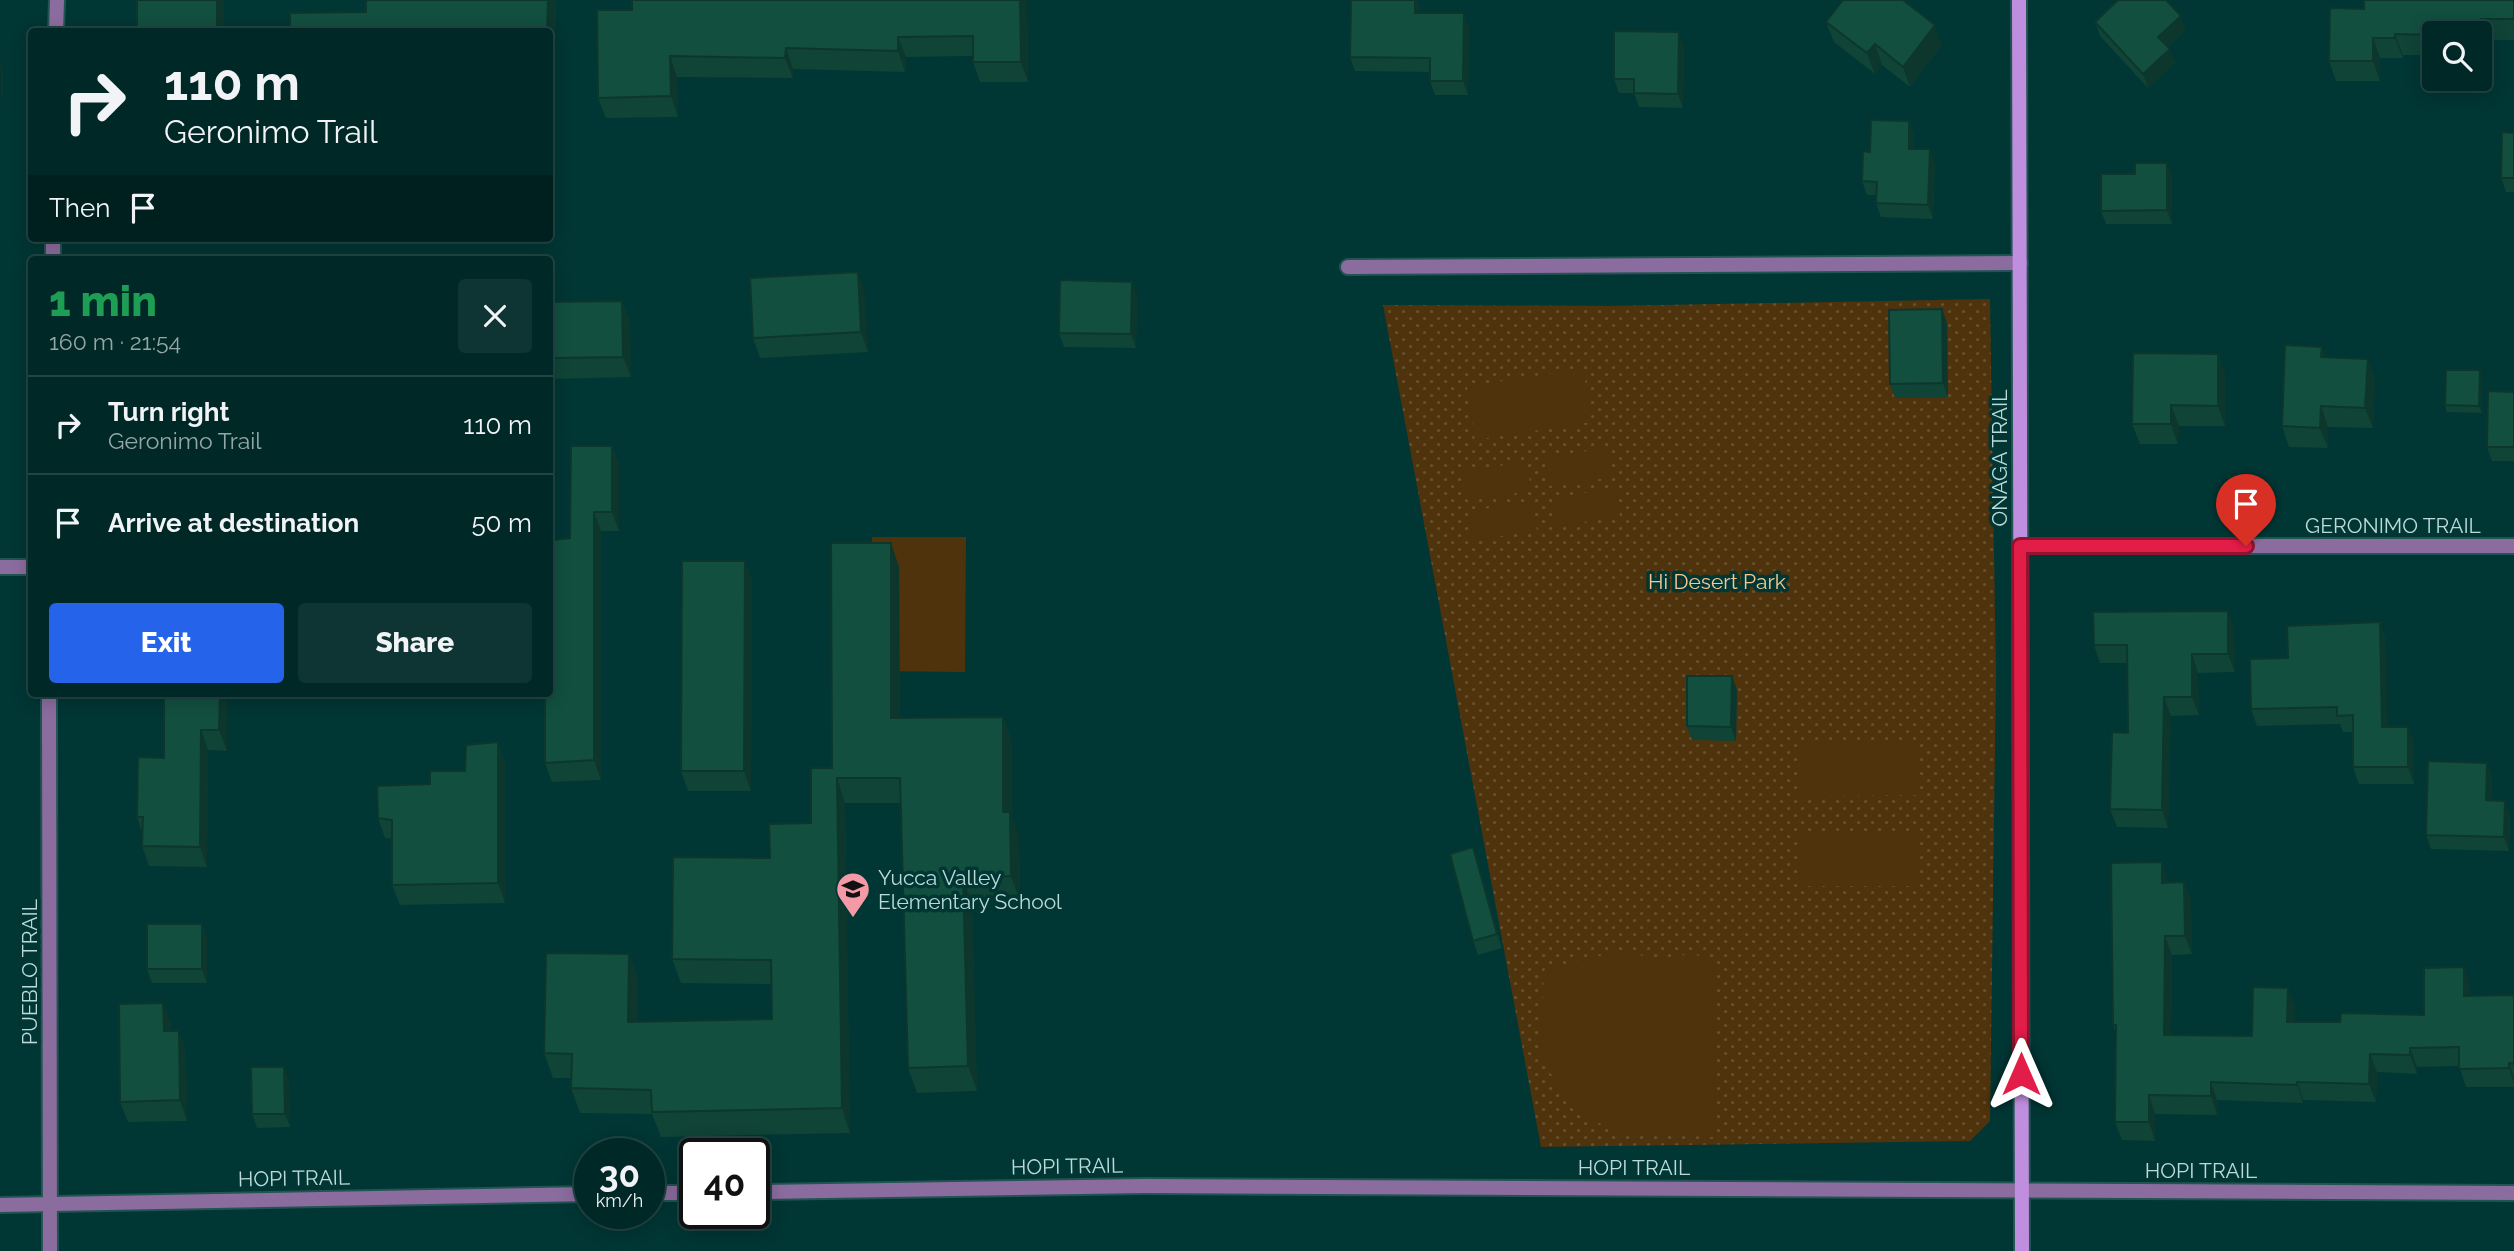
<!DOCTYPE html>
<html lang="en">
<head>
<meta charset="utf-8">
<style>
  :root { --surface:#002827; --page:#0e3433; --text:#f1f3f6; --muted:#95a6a7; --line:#244; --accent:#2563eb }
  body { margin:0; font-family:Raleway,sans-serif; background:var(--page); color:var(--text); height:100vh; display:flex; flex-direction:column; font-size:26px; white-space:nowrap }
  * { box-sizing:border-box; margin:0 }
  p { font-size:23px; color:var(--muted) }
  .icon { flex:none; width:38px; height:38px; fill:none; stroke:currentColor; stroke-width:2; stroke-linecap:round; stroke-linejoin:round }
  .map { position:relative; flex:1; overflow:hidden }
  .side { position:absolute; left:28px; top:256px; width:525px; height:441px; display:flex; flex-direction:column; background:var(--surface); border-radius:7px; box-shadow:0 4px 18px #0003,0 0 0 2px var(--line) }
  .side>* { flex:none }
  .banner { position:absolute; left:28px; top:28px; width:525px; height:214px; border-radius:7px; box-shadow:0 4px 18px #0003,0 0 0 2px var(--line); background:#002827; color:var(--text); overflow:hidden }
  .fabs { position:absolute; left:2422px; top:21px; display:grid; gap:14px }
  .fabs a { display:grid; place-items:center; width:70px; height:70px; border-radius:7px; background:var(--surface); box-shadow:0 4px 18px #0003,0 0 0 2px var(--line); font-size:35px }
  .speed { position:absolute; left:574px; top:1138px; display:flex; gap:14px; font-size:35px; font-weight:700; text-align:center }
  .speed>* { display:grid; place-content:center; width:91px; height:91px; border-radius:50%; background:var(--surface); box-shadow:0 4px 18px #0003,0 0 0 2px var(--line); line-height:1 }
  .speed small { font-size:18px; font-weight:400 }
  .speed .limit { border:4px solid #111; border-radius:10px; background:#fff; color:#111 }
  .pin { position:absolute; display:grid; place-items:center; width:60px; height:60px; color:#fff; margin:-72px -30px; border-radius:50% 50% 50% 0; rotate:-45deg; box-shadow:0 0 7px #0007 }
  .pin .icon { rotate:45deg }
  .me { position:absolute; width:77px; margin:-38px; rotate:0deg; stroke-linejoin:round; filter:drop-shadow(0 0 5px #0008) }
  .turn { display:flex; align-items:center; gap:24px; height:147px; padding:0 21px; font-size:32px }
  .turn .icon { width:91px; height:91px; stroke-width:2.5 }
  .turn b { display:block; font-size:49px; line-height:60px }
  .then { display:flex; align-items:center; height:66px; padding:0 21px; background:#0003; gap:14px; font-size:26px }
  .round { display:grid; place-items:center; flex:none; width:74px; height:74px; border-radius:7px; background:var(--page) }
  .head { display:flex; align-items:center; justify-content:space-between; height:119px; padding:0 21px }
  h1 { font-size:42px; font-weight:800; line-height:52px; color:#1e9e55 }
  .cta { display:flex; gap:14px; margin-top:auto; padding:14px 21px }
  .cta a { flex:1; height:80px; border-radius:7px; background:var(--accent); color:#fff; font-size:28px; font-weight:800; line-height:80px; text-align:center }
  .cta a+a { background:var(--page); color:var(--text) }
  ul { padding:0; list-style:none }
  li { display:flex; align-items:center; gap:21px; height:98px; padding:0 21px; border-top:2px solid var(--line) }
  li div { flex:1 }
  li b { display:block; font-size:26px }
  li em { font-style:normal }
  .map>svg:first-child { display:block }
  .green { fill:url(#green-dots) }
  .pitch { fill:#4f330c }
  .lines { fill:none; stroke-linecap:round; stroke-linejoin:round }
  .lane-casing { stroke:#225452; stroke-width:18 }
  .street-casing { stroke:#225452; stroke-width:18 }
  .secondary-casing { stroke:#225452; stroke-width:18 }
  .lane { stroke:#8b6c9e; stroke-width:14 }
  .street { stroke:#8b6c9e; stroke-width:14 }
  .secondary { stroke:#c08edf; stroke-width:14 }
  .wall { fill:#0f4436 }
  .shaded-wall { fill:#0d372c }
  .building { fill:#124f3f; stroke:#0d372c; stroke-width:2 }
  .route-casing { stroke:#92132f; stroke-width:18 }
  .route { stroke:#e11d48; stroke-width:12 }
  .labels { text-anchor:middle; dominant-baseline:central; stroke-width:7; stroke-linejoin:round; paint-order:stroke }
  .street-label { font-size:21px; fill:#bbdad8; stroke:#003634 }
  .park-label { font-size:21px; fill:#f8c78d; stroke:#003634 }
  .poi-label { font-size:21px; fill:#bbdad8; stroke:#003634; text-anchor:start }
</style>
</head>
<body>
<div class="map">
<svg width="2514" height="1251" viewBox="0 0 2514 1251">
  <defs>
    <pattern id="green-dots" width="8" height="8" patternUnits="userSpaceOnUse" patternTransform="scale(1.75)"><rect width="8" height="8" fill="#4f330c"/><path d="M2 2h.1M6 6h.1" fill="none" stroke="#66502f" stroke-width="1.8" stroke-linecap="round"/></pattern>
  </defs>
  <rect width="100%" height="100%" fill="#003634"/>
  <path class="green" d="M1990,299L1996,675L1990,1121L1970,1141L1541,1147L1383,305L1610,306Z"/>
  <g class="pitch">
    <path d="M1583,368L1592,422L1475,440L1467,387Z"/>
    <path d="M1609,448L1614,477L1549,486L1545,457Z"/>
    <path d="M1527,462L1531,491L1467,500L1463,471Z"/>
    <path d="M1616,488L1620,517L1556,526L1552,498Z"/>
    <path d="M1533,502L1537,531L1473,540L1468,511Z"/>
    <path d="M872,537H966L965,672L871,671Z"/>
    <path d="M1800,742H1917V795L1800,796Z"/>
    <path d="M1799,832H1917V886H1800Z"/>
    <path d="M1616,952L1661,958L1694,954L1716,963L1717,1010L1713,1137L1616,1132L1572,1108L1540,1056L1544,970Z"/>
  </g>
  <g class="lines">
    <g class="lane-casing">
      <path id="lane" d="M1348,267L2020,263"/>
    </g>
    <g class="street-casing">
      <g id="street">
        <path d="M56,32L57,0"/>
        <path d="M53,259V238"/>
        <path d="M2020,546H2514"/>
        <path d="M0,567H32"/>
        <path d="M49,693L50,1251"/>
        <path d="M754,1192L1145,1186L2514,1193"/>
        <path d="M649,1193H695"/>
        <path d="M0,1205L590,1194"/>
      </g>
    </g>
    <g class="secondary-casing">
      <path id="secondary" d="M2019,0L2022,1251"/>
    </g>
    <use href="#lane" class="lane"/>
    <use href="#street" class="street"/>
    <use href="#secondary" class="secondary"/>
  </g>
  <g class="wall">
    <path d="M1027,0L1028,82H980L973,62V56L906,57L905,72L793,69V78L677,77L678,117L606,118L598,98L597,10Z"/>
    <path d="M2514,0V40H2489V55H2480V33H2434V55H2403V58H2380V81H2336L2329,61L2364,9Z"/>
    <path d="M556,3L554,59H550V32L366,12Z"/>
    <path d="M1420,5V13H1464L1469,27L1468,95H1435L1430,81V72L1355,71L1350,57Z"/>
    <path d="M1826,22L1942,45L1910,87L1882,65L1875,74L1834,42Z"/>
    <path d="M2095,22L2186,30L2168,47L2175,63L2148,88L2100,36Z"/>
    <path d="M1684,46L1683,108L1639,107L1634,93H1619L1614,79Z"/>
    <path d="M1909,121L1914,134V149L1935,163L1933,219L1881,217L1876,203V195H1867L1862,181L1870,152Z"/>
    <path d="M2514,133V192H2506L2501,178Z"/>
    <path d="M2167,163L2172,176V224H2106L2101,211L2135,174Z"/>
    <path d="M865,293L868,352L760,358L753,338Z"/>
    <path d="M1137,295L1136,348L1064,347L1059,333Z"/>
    <path d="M622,301L630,321L631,377L550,379V302Z"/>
    <path d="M1947,323L1948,397L1895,398L1890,384Z"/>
    <path d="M2322,347L2326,358L2368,359L2375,380L2373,428L2328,427V448L2289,447L2282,426Z"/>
    <path d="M2218,354L2225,375V426H2179L2178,444H2140L2132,424Z"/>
    <path d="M2482,377V413L2447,412L2445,405Z"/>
    <path d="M2514,392V461H2492L2487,447Z"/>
    <path d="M612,446L619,465V531H601V780L552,782L545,763L553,569L570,538Z"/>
    <path d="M891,543L899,567L900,717H1003L1012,742V819L1019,836L1020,901L972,902L977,1091L917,1093L908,1068L901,803H845L850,1133L661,1137L652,1114L580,1113L571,1088L572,1078H553L544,1053L629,954L638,979L637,1022L772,1019V984L681,983L672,959L770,858L811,823L832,768Z"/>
    <path d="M745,561L752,581L751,791H688L681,771Z"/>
    <path d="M2234,629L2235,672L2198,673L2199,715L2171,716L2168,828L2117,827L2110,809L2128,733V663H2100L2094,645Z"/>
    <path d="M2386,638L2387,727H2408L2414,744V784H2359L2353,767V732H2343L2340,724L2257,726L2251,709L2288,658Z"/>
    <path d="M1737,690L1736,741L1692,740L1687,726Z"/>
    <path d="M164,693H227V751L208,750L207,867L149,866L142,846V832L137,817L164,758Z"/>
    <path d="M498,742L505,763V903L400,905L392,885V839L385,838L378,818L430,784L465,771Z"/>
    <path d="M2487,763L2492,777L2491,801H2505L2510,815L2509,851L2431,849L2426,835Z"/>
    <path d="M1478,861L1502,948L1478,955L1473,941Z"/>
    <path d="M2162,862L2168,883L2184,882L2191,901L2192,954L2172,955L2171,1035L2252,1036L2288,988L2295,1006L2294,1022H2340L2424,1015L2470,986V996L2514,995V1087H2466L2459,1066L2417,1067V1074L2377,1072L2376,1102L2303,1100V1103L2217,1100V1115L2155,1114V1141L2122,1140L2115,1122L2116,1034L2113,1025Z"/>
    <path d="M202,924L207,938V983H152L147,969Z"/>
    <path d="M171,1023V1031H179L186,1051L187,1121L128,1122L120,1102Z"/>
    <path d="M284,1067L289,1081L290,1127L257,1128L252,1114Z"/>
  </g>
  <g class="shaded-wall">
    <rect x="217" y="0" width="7" height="32"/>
    <path d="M548,0H555L556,3L554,59L550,47V32H547Z"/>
    <path d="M1020,0H1027L1028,82L1021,62Z"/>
    <path d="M1415,0H1418L1420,5V27L1415,13Z"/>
    <path d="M1464,13L1469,27L1468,95L1463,81Z"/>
    <path d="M2181,16L2186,30L2163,51L2158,37Z"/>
    <path d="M2481,19L2489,40V55L2481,35Z"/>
    <path d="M1935,25L1942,45L1910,87L1903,67Z"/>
    <path d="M1679,32L1684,46L1683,108L1678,94Z"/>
    <path d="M2395,34L2403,55V58L2395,38Z"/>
    <path d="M898,37L906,57L905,72L898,51Z"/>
    <path d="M2373,38L2380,58V81L2373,61Z"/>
    <path d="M1875,44L1882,65L1875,74L1867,53Z"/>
    <path d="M786,48L793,69V78L785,58Z"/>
    <path d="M2170,49L2175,63L2148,88L2143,74Z"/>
    <path d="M670,56L677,77L678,117L671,96Z"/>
    <path d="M0,61L3,68V101L1,94Z"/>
    <path d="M1909,121L1914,134V163L1909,149Z"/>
    <path d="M550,131L551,136L552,179L550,172Z"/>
    <path d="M1930,149L1935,163L1933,219L1928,205Z"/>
    <path d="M2167,163L2172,176V224L2167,210Z"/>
    <path d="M858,272L865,293L868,352L861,332Z"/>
    <path d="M1132,282L1137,295L1136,348L1131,334Z"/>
    <path d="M622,301L630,321L631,377L623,357Z"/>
    <path d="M1942,309L1947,323L1948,397L1943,383Z"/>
    <path d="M2322,347L2329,367L2321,357Z"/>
    <path d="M2218,354L2225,375V426L2218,406Z"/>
    <path d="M2368,359L2375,380L2373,428L2365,408Z"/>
    <path d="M2480,370L2482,377V413L2479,406Z"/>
    <path d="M2171,405L2179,426L2178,444L2171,424Z"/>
    <path d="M2321,406L2328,427V448L2320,428Z"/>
    <path d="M612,446L619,465V531L612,512Z"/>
    <path d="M594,512L601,531V780L594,760Z"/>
    <path d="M891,543L899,567L900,742L891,718Z"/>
    <path d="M745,561L752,581L751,791L744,771Z"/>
    <path d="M2228,611L2234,629L2235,672L2228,654Z"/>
    <path d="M2380,622L2386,638L2388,744L2382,727Z"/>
    <path d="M2192,654L2198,673L2199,715L2192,697Z"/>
    <path d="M1732,676L1737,690L1736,741L1731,727Z"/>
    <path d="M220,693H227V751L219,730Z"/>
    <path d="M2164,697L2171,716L2168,828L2162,810Z"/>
    <path d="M1003,717L1012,742V819L1019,836L1020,901L1011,876L1003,812Z"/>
    <path d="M2408,727L2414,744V784L2408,767Z"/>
    <path d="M201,730L208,750L207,867L200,847Z"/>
    <path d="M498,742L505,763V903L498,883Z"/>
    <path d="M2487,763L2492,777L2491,814L2486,800Z"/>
    <path d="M837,778L845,803L850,1133L842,1108Z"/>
    <path d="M2505,801L2510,815L2509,851L2504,837Z"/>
    <path d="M1473,847L1478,861L1502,948L1497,934Z"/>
    <path d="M2162,862L2168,881V901L2162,883Z"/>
    <path d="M963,878L972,902L977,1091L968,1066Z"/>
    <path d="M2184,882L2191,901L2192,954L2185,936Z"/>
    <path d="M202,924L207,938V983L202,969Z"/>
    <path d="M2165,936L2172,955L2171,1053L2164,1035Z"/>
    <path d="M629,954L638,979L637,1047L628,1022Z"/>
    <path d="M2464,967L2470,986L2471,1014L2464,996Z"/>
    <path d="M2288,988L2295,1006L2294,1040L2287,1022Z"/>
    <path d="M163,1003L171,1023V1051L164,1031Z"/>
    <path d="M179,1031L186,1051L187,1121L180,1100Z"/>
    <path d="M2410,1048L2417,1067V1074L2410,1055Z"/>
    <path d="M2370,1054L2377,1072L2376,1102L2369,1084Z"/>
    <path d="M2509,1063L2514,1078V1083L2509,1068Z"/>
    <path d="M284,1067L289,1081L290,1127L285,1114Z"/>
    <path d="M2211,1082L2217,1100V1115L2211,1096Z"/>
    <path d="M2297,1082L2303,1100V1103L2297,1085Z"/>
    <path d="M2149,1095L2155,1114V1141L2149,1122Z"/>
  </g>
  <g class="building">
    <rect x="137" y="0" width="80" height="32"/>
    <path d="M366,0H548L547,32H290V13L366,12Z"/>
    <path d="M632,0H1020L1021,62H973V36L898,37V51L786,48L785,58L670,56L671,96L598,98L597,10H632Z"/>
    <path d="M1351,0H1415V13H1464L1463,81H1430V58L1350,57Z"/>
    <path d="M1843,0H1903L1935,25L1903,67L1875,44L1867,53L1826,22Z"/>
    <path d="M2118,0H2166L2181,16L2158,37L2170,49L2143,74L2095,22Z"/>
    <path d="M2364,0H2514V19H2481V35H2480V33H2434V35L2395,34V38H2373V61H2329L2330,8L2364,9Z"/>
    <path d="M1614,31L1679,32L1678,94L1634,93V79H1614Z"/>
    <path d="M1871,120L1909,121V149H1930L1928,205L1876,203L1877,182L1862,181L1863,151L1870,152Z"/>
    <path d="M2502,132L2514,133V178H2501Z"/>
    <path d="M2135,163H2167V210L2101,211V174H2135Z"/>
    <path d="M858,272L861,332L753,338L750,278Z"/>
    <path d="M1060,280L1132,282L1131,334L1059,333Z"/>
    <path d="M622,301L623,357L550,358V302Z"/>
    <path d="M1942,309L1943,383L1890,384L1889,310Z"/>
    <path d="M2285,345L2322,347L2321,357L2368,359L2365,408L2321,406L2320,428L2282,426Z"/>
    <path d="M2133,353L2218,354V406L2171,405V424H2132Z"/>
    <path d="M2446,370H2480L2479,406L2445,405Z"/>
    <path d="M2488,391L2514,392V447H2487Z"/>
    <path d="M571,446H612V512H594V760L545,763V693H550V569H553V540L570,538Z"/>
    <path d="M831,543H891V718L1003,717V812H1010L1011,876L963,878L968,1066L908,1068L900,778H837L842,1108L652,1112L651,1090L571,1088L572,1054L544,1053L546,953L629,954L628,1022L772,1019L771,960L672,959L673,857L770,858L769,824L811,823V768H832Z"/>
    <path d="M682,561H745L744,771H681Z"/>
    <path d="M2228,611V654H2192V697H2164L2162,810L2110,809L2112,732L2128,733L2127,645H2094L2093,612Z"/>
    <path d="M2380,622L2382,727H2408V767H2353V715L2337,716V707L2251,709L2250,659L2288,658L2287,626Z"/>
    <path d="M1687,676H1732L1731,727L1687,726Z"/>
    <path d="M164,693H220L219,730H201L200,847L142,846L143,817H137L138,757L164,758Z"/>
    <path d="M498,742V883L392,885V820L378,818L377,786L430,784V771H465L466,745Z"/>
    <path d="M2428,761L2487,763L2486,800L2505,801L2504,837L2426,835Z"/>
    <path d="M1473,847L1497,934L1473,941L1450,854Z"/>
    <path d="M2162,862V883L2184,882L2185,936H2165L2164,1035L2252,1036L2253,987L2288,988L2287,1022H2340L2341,1013L2424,1015V968L2464,967V996L2514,995V1064L2509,1063V1068L2459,1069V1047L2410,1048V1055L2370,1054L2369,1084L2297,1082V1085L2211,1082V1096L2149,1095V1122H2115L2116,1025H2113L2111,863Z"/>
    <rect x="147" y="924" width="55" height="45"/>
    <path d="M163,1003L164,1031H179L180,1100L120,1102L119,1004Z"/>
    <path d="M251,1067H284L285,1114H252Z"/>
  </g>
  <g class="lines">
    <g class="route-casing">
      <path id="route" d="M2021,1074L2020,546H2246"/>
    </g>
    <use href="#route" class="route"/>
  </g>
  <defs>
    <g id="school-pin" transform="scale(1.75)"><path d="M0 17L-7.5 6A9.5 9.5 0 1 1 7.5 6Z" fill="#f49aa6" stroke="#003634"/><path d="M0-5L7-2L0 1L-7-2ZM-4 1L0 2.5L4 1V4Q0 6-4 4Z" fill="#111"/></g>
  </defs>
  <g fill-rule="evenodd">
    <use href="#school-pin" x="853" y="889"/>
  </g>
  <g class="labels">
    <g class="street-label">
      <text transform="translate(1999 458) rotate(-90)">ONAGA TRAIL</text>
      <text x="2393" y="525">GERONIMO TRAIL</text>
      <text transform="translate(29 972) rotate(-90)">PUEBLO TRAIL</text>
      <text transform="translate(1067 1166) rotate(-1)">HOPI TRAIL</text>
      <text x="1634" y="1167">HOPI TRAIL</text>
      <text x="2201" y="1170">HOPI TRAIL</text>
      <text transform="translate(294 1178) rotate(-1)">HOPI TRAIL</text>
    </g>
    <g class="park-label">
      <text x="1717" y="581">Hi Desert Park</text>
    </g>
    <g class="poi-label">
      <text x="878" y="877">Yucca Valley<tspan x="878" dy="24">Elementary School</tspan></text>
    </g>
  </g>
</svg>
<div class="fabs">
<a><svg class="icon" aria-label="search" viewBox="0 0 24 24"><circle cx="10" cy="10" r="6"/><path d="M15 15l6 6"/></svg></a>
</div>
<div class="speed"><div>30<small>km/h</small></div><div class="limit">40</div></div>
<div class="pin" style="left:2246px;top:546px;background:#d93025"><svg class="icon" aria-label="arrive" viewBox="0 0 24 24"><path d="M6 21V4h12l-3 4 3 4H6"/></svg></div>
<svg class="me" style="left:2021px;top:1074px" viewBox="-20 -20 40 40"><path d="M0-17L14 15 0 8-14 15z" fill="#e11d48" stroke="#fff" stroke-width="4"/></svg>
<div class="banner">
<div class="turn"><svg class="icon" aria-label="right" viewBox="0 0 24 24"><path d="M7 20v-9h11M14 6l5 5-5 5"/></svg><div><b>110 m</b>Geronimo Trail</div></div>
<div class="then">Then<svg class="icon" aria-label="arrive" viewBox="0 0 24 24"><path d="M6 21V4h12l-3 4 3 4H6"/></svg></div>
</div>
<section class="side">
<div class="head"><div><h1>1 min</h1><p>160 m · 21:54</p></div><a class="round"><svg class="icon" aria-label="close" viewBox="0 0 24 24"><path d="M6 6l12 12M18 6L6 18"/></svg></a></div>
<ul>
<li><svg class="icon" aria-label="right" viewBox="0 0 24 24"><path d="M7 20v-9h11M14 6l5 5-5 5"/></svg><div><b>Turn right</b><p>Geronimo Trail</p></div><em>110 m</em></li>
<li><svg class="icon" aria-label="arrive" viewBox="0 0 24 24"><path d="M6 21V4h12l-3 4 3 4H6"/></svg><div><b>Arrive at destination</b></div><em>50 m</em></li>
</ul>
<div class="cta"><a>Exit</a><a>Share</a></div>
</section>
</div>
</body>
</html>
